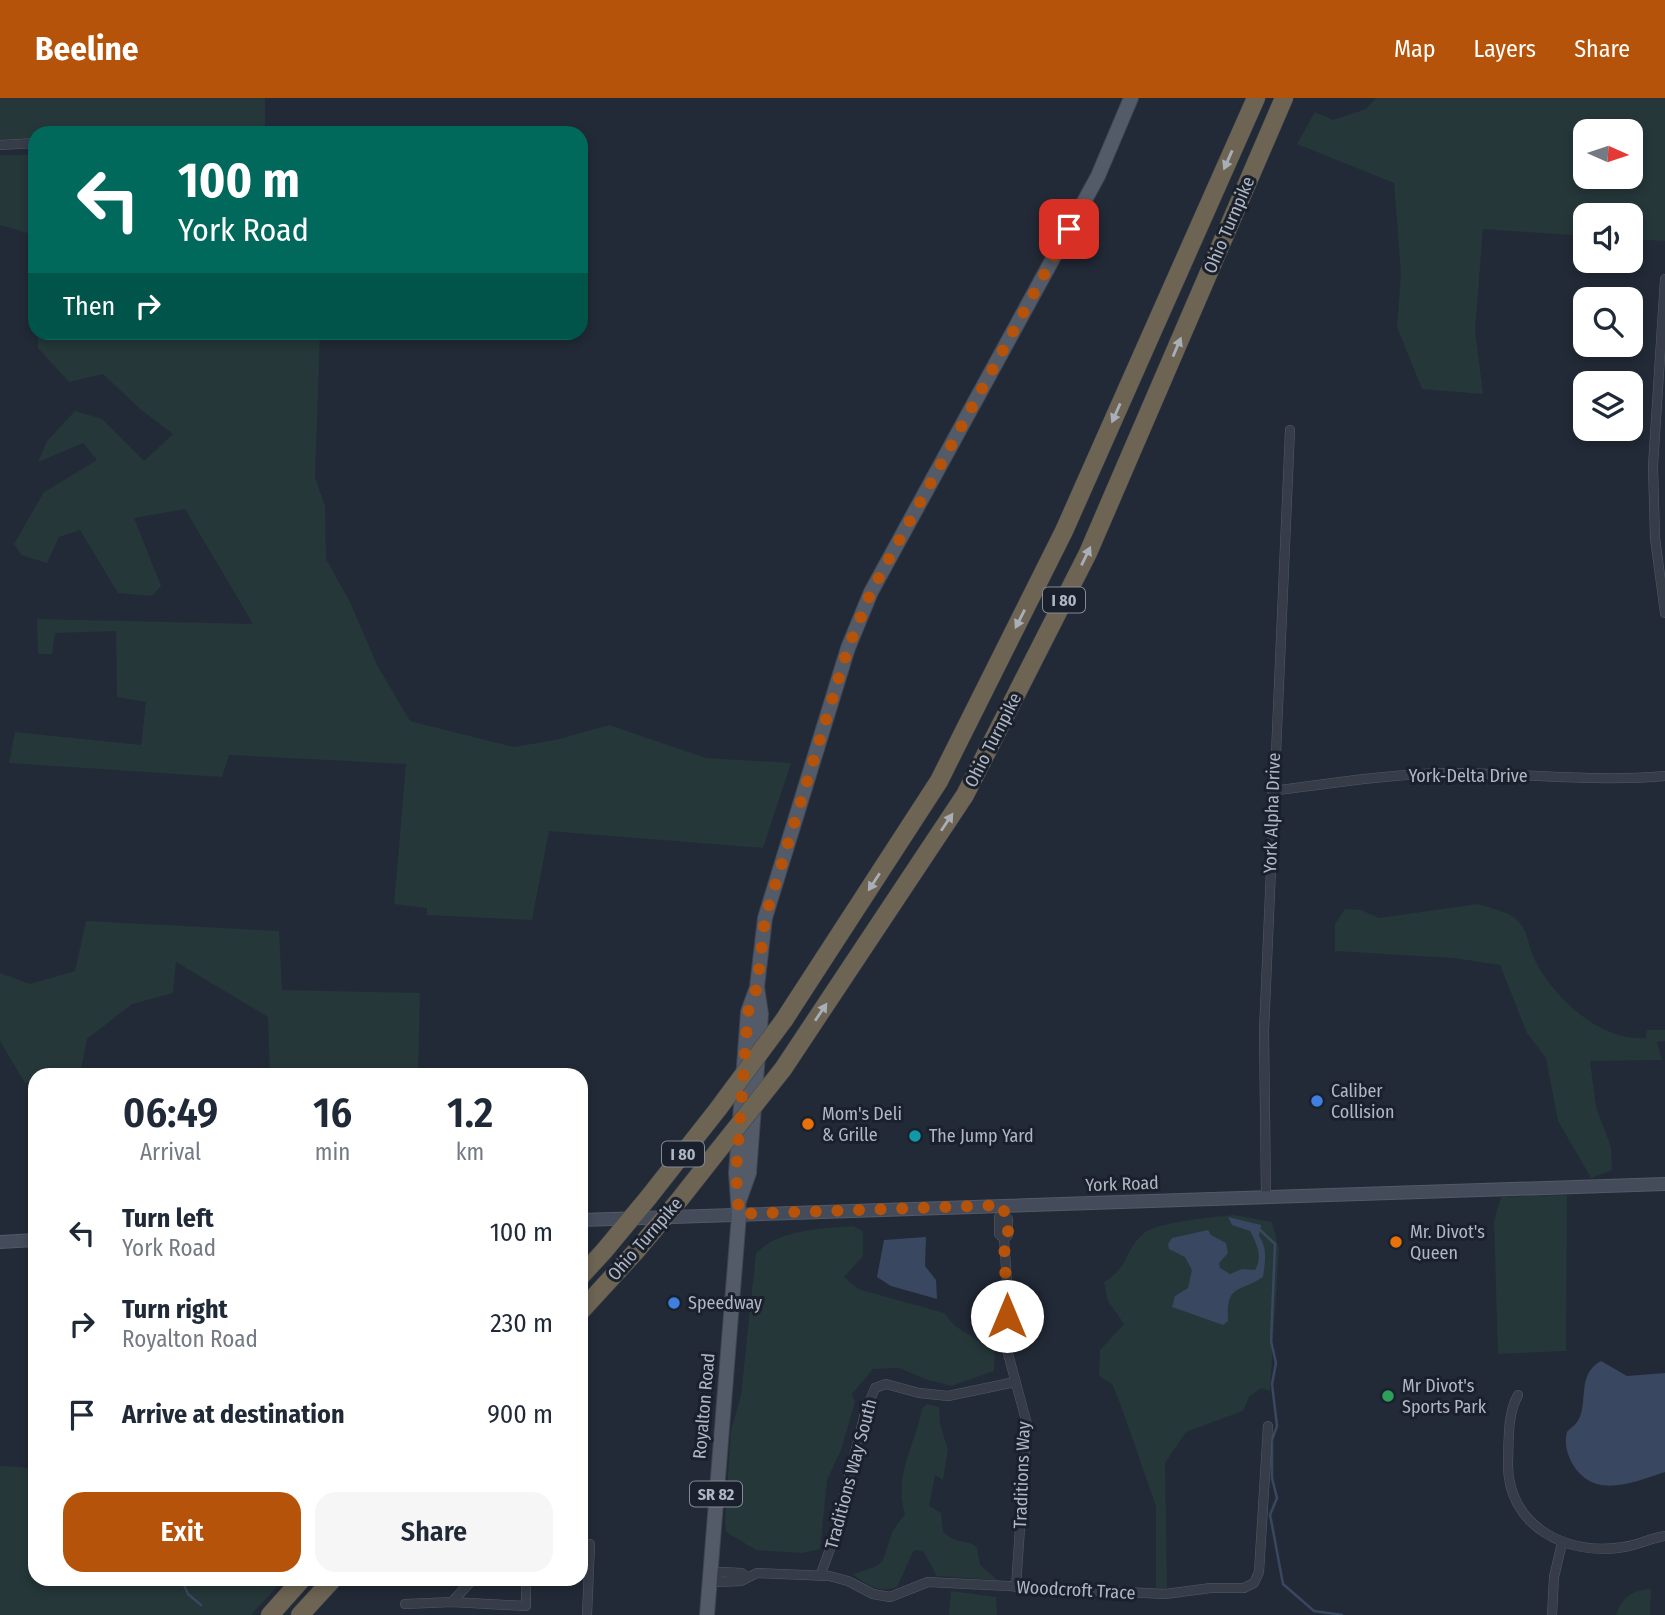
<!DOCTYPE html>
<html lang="en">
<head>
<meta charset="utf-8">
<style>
  :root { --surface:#fff; --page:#f6f6f7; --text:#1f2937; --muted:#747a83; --accent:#b45309 }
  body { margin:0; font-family:"Fira Sans Condensed",sans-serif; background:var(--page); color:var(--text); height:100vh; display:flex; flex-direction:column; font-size:26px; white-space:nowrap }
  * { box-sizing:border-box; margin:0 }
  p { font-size:23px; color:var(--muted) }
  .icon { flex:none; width:38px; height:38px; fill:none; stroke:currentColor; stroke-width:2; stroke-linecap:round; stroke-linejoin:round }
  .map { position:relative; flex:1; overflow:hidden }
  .details { position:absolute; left:28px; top:970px; width:560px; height:518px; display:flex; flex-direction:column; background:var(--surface); border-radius:21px; box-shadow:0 4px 10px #0003 }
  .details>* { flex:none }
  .guide { position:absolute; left:28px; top:28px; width:560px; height:214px; border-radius:21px; box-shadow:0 4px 10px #0003; background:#00695c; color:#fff; overflow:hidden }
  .needle { width:46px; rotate:93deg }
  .buttons { position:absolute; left:1573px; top:21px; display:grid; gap:14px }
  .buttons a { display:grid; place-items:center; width:70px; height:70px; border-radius:14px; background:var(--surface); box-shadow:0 4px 10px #0003; font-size:35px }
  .pin { position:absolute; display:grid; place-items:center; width:60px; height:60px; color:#fff; margin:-30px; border-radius:14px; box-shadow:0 4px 10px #0006 }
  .me { position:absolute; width:77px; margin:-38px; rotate:0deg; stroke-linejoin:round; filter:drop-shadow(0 0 5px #0008) }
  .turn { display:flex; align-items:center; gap:24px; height:147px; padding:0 35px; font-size:32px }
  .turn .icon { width:91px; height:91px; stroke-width:2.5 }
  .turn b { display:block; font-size:49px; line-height:60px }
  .then { display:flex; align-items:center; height:66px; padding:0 35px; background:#0003; gap:14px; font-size:26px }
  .eta { display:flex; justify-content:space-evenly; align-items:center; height:119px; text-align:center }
  .eta b { font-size:42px; font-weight:600; line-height:49px }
  .button { display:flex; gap:14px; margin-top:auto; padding:14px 35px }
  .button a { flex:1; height:80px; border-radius:21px; background:var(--accent); color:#fff; font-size:28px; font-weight:600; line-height:80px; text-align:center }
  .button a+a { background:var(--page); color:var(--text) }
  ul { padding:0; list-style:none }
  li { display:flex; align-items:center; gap:21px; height:91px; padding:0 35px }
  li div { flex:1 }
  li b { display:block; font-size:26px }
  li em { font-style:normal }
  header { display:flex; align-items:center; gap:42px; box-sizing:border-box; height:98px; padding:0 35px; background:var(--accent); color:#fff }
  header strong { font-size:33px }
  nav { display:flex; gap:38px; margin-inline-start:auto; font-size:24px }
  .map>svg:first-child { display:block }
  .green { fill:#253739; fill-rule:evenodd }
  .water { fill:#394760 }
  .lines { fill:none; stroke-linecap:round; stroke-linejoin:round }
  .stream { stroke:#394760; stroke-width:2.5 }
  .street-casing { stroke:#535a65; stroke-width:10 }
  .secondary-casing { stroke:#535a65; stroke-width:14 }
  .primary-casing { stroke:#3f4551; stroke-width:16 }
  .highway-casing { stroke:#404752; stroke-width:19 }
  .street { stroke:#363c48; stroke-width:9 }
  .secondary { stroke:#444b5a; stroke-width:12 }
  .primary { stroke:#545b68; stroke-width:14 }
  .highway { stroke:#6d6453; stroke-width:18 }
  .highway-bridge-casing { stroke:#404752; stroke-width:19; stroke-linecap:butt }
  .highway-bridge { stroke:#6d6453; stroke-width:18 }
  .oneway { fill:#a9afb9 }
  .route { stroke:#b45309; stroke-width:12; stroke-dasharray:0 21.6 }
  .shop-dot { fill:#3f7fe0; stroke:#1b212c; stroke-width:2.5 }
  .food-dot { fill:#e8710a; stroke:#1b212c; stroke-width:2.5 }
  .culture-dot { fill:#0f9aa8; stroke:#1b212c; stroke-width:2.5 }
  .leisure-dot { fill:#2e9e5b; stroke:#1b212c; stroke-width:2.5 }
  .labels { text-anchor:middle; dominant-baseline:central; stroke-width:6; stroke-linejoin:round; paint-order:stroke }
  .shield { fill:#1b212c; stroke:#838a96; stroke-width:2 }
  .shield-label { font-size:16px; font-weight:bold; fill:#b0b7c4 }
  .street-label { font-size:18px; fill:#b0b7c4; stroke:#1b212c }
  .poi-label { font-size:18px; fill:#b0b7c4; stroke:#1b212c; text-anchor:start }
</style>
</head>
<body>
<header>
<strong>Beeline</strong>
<nav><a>Map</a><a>Layers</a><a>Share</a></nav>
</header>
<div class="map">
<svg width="1665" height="1517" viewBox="0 0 1665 1517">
  <rect width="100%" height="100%" fill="#222a37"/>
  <g class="green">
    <path d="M0,0H265V35H35V40L0,42Z"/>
    <path d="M1376,0H1665V143L1631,141V117H1586L1585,138L1483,131L1475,232L1483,296L1422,291L1397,229L1401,175L1394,85L1297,46L1315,14L1333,22L1366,11ZM1586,33H1631V79H1586Z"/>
    <path d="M0,57H35V143L31,136L0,127Z"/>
    <path d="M320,234L315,379L325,408L326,461L350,504L377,567L410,623L514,649L555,642L609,627L706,660L791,665L763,750L549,733L532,822L427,817V810L394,806L406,666L229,657L222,679L9,665L15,634L141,647L146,604L117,599L116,533L55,535L52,556H38L37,521L253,526L185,411L134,420L161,488L152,498L118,495L80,432L59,439L47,465L21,457L14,446L44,394L97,362L83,345L38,364L47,343L75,313L102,321L144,363L173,336L140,311L103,276L69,284L38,250V235Z"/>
    <path d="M1478,806C1490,810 1510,814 1518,823C1528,833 1528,846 1533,858C1551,898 1600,944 1646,940L1647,932H1665V943L1657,944L1662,962L1590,963L1596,1009L1611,1049L1612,1072L1591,1080L1558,1023L1546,960L1527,935L1500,867L1454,860L1335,853V826L1345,811L1361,812L1379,820Z"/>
    <path d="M86,823L279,833L282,892L420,895L418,976H270L268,919L176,864L173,895L132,906L87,941L80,976H35V983L25,985L0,943V875L30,886L75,873Z"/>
    <path d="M1567,1097L1566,1253L1498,1256L1494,1123L1501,1099Z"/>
    <path d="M1234,1117L1272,1124L1279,1151L1270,1293L1261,1290L1249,1299L1243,1313L1186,1334L1165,1365L1167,1491L1156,1490V1408L1121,1308L1112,1286L1099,1278L1100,1252L1124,1226L1108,1203L1104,1184C1130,1169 1124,1152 1144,1135C1157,1124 1215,1119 1234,1117Z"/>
    <path d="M853,1128L863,1133V1158L844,1179L858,1191L944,1215L955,1228L995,1253L994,1273L951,1288L925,1281L899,1270L873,1271L852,1296L855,1304L841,1352L827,1382L820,1451L802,1455L756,1452L726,1434L725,1424L731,1332L741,1298L756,1155C781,1131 819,1131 853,1128Z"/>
    <path d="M927,1306L939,1309L940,1326L948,1352L943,1382L935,1377L929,1408L941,1415L943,1434C956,1446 966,1441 977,1449L980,1467L997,1482L937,1478L923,1453L914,1452L897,1489C879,1495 867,1488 853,1476C890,1465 880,1467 892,1435C895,1428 901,1422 905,1416C893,1379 915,1347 922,1311Z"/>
    <path d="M0,1368L35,1370V1480L284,1481L251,1517H0Z"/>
    <path d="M1651,1491L1650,1517H1616C1622,1499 1632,1492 1651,1491Z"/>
    <path d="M951,1493L996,1499L997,1517H949Z"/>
  </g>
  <g class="water">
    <path d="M1228,1119L1261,1127L1259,1138C1268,1151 1265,1164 1263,1179C1239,1195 1226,1185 1228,1223L1223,1227L1172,1209L1175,1198L1188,1190L1192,1172L1185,1159L1169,1151L1168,1146L1172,1140L1208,1132L1211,1137L1226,1145L1228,1155L1219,1165L1220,1170L1230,1176L1242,1171L1255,1172C1263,1159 1257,1146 1250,1133L1232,1127Z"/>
    <path d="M926,1139L925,1168L936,1182L937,1201L891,1188L877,1179L884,1142Z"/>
    <path d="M1601,1263L1627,1278L1665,1275V1374C1633,1384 1594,1403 1572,1365C1567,1356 1564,1344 1567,1334C1571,1329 1576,1327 1579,1321C1588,1303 1577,1276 1601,1263Z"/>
  </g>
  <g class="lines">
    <g class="stream">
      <path d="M1259,1131L1275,1146L1271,1243L1276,1265L1272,1286L1277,1328L1272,1342V1380L1277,1400L1270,1417L1272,1427L1283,1486L1314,1513L1342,1517"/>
      <path d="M181,1480L188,1496L201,1507"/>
    </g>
    <g class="street-casing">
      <g id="street">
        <path d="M0,47L35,45"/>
        <path d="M1665,181L1653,368L1655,440L1665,515"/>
        <path d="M1272,693C1333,685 1395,675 1457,675C1527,676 1596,684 1665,678"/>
        <path d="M1266,1098L1264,933L1290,332"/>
        <path d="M1004,1141L999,1136V1119L1004,1116L1008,1121V1137L1004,1141L1008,1198L1007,1252L1027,1326L1016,1489"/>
        <path d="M1518,1297C1507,1317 1509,1342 1508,1365C1507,1428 1567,1459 1624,1449C1638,1447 1651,1440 1665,1438"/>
        <path d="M581,1446H590L587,1517"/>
        <path d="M820,1478L833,1443L865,1315L875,1290L886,1286L919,1295L948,1298L1015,1284"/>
        <path d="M746,1479L742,1475L720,1474L715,1478L719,1484L741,1483L757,1475L829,1478L848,1483L873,1496L890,1499L928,1484L1165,1496L1211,1490H1244L1254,1485L1259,1474L1268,1328"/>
        <path d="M452,1504L474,1480"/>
        <path d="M405,1506L452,1504L526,1508V1480"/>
        <path d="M1552,1517L1554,1479L1562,1445"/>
      </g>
    </g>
    <g class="secondary-casing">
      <g id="secondary">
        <path d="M581,1122L1665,1086"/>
        <path d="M0,1144L35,1142"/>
      </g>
    </g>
    <g class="primary-casing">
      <g id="primary">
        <path d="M739,1103L749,1075L761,916L757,889L765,820L848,550L871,494L1098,78L1131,0"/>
        <path d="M707,1517L739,1117L736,1075L748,914L756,892"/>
      </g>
    </g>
    <g class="highway-casing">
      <g id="highway">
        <path d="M784,922L939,683L1064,433L1256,0"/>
        <path d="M783,971L965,697L1088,455L1284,0"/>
        <path d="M648,1100L718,1011"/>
        <path d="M680,1101L717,1054"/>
        <path d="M581,1178L604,1153"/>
        <path d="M581,1213L637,1152"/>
        <path d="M270,1517L303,1480"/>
        <path d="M300,1517L334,1480"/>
      </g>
    </g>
    <use href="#street" class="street"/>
    <use href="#secondary" class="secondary"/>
    <use href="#primary" class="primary"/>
    <use href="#highway" class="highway"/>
    <g class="highway-bridge-casing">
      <g id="highway-bridge">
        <path d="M718,1011L784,922"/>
        <path d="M717,1054L783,971"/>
        <path d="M637,1152L680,1101"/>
        <path d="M604,1153L648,1100"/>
      </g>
    </g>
    <use href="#highway-bridge" class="highway-bridge"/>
  </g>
  <defs><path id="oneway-solid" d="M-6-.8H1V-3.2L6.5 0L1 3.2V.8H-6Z" transform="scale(1.75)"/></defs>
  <g class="oneway">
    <use href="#oneway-solid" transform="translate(1228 62) rotate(114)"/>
    <use href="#oneway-solid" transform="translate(1177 249) rotate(-67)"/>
    <use href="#oneway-solid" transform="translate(1116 315) rotate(114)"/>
    <use href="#oneway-solid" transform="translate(1086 458) rotate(-64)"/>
    <use href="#oneway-solid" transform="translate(1020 521) rotate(117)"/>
    <use href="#oneway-solid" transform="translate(947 724) rotate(-56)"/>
    <use href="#oneway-solid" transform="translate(874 784) rotate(123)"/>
    <use href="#oneway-solid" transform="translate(821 914) rotate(-56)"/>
  </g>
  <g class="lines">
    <path class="route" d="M1007,1218L1004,1141L1008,1137V1121L1004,1116V1107L739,1116L736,1075L748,914L757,889L765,820L848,550L871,494L1069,131"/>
  </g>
  <g class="shop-dot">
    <circle cx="1317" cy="1003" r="7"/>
    <circle cx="674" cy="1205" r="7"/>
  </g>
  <g class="food-dot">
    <circle cx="808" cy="1026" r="7"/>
    <circle cx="1396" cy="1144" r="7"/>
  </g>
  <circle class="culture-dot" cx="915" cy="1038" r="7"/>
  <circle class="leisure-dot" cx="1388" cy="1298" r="7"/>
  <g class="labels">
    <g class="shield">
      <rect x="1043" y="489.5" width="42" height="25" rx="5"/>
      <rect x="662" y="1043.5" width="42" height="25" rx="5"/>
      <rect x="690" y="1383.5" width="52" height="25" rx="5"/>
    </g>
    <g class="shield-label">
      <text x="1064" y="502">I 80</text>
      <text x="683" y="1056">I 80</text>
      <text x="716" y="1396">SR 82</text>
    </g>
    <g class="street-label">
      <text transform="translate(1229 127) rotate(-67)">Ohio Turnpike</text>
      <text transform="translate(993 642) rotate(-63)">Ohio Turnpike</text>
      <text x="1468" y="678">York-Delta Drive</text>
      <text transform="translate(1272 715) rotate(-88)">York Alpha Drive</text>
      <text transform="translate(1122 1086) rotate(-2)">York Road</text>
      <text transform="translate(645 1141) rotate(-49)">Ohio Turnpike</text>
      <text transform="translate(704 1308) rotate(-85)">Royalton Road</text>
      <text transform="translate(851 1376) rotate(-75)">Traditions Way South</text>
      <text transform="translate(1022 1377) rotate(-88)">Traditions Way</text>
      <text transform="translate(1076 1492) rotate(3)">Woodcroft Trace</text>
    </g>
    <g class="poi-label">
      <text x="1331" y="993">Caliber<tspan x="1331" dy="21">Collision</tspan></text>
      <text x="822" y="1016">Mom's Deli<tspan x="822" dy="21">&amp; Grille</tspan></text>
      <text x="929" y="1038">The Jump Yard</text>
      <text x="1410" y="1134">Mr. Divot's<tspan x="1410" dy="21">Queen</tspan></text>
      <text x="688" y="1205">Speedway</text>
      <text x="1402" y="1288">Mr Divot's<tspan x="1402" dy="21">Sports Park</tspan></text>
    </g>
  </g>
</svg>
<div class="buttons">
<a><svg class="needle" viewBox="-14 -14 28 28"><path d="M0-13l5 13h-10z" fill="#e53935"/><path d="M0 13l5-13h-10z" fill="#747a83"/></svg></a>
<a><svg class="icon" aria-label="sound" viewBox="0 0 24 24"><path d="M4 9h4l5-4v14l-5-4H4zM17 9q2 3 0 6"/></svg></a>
<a><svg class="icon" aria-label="search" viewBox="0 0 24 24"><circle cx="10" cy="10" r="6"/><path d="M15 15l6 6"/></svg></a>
<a><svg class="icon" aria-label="layers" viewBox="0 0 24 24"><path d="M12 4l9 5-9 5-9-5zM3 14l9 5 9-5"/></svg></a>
</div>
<div class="pin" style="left:1069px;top:131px;background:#d93025"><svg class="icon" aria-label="arrive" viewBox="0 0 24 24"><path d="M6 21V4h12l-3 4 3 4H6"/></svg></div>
<svg class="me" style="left:1007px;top:1218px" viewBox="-20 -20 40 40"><circle r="19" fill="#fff"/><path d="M0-13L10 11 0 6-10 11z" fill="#b45309"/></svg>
<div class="guide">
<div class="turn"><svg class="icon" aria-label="left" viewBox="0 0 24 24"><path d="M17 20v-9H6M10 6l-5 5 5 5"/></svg><div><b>100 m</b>York Road</div></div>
<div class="then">Then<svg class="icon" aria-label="right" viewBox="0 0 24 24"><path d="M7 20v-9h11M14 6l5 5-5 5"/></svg></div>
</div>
<section class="details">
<div class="eta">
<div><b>06:49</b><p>Arrival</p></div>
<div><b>16</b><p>min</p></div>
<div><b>1.2</b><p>km</p></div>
</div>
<ul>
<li><svg class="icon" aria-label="left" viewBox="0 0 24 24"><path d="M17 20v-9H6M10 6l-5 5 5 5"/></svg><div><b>Turn left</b><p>York Road</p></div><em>100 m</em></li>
<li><svg class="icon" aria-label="right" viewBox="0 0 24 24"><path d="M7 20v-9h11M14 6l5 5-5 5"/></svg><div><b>Turn right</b><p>Royalton Road</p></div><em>230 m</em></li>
<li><svg class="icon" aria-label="arrive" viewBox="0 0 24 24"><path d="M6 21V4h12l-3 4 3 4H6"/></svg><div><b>Arrive at destination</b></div><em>900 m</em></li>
</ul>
<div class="button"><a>Exit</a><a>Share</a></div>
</section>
</div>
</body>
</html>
